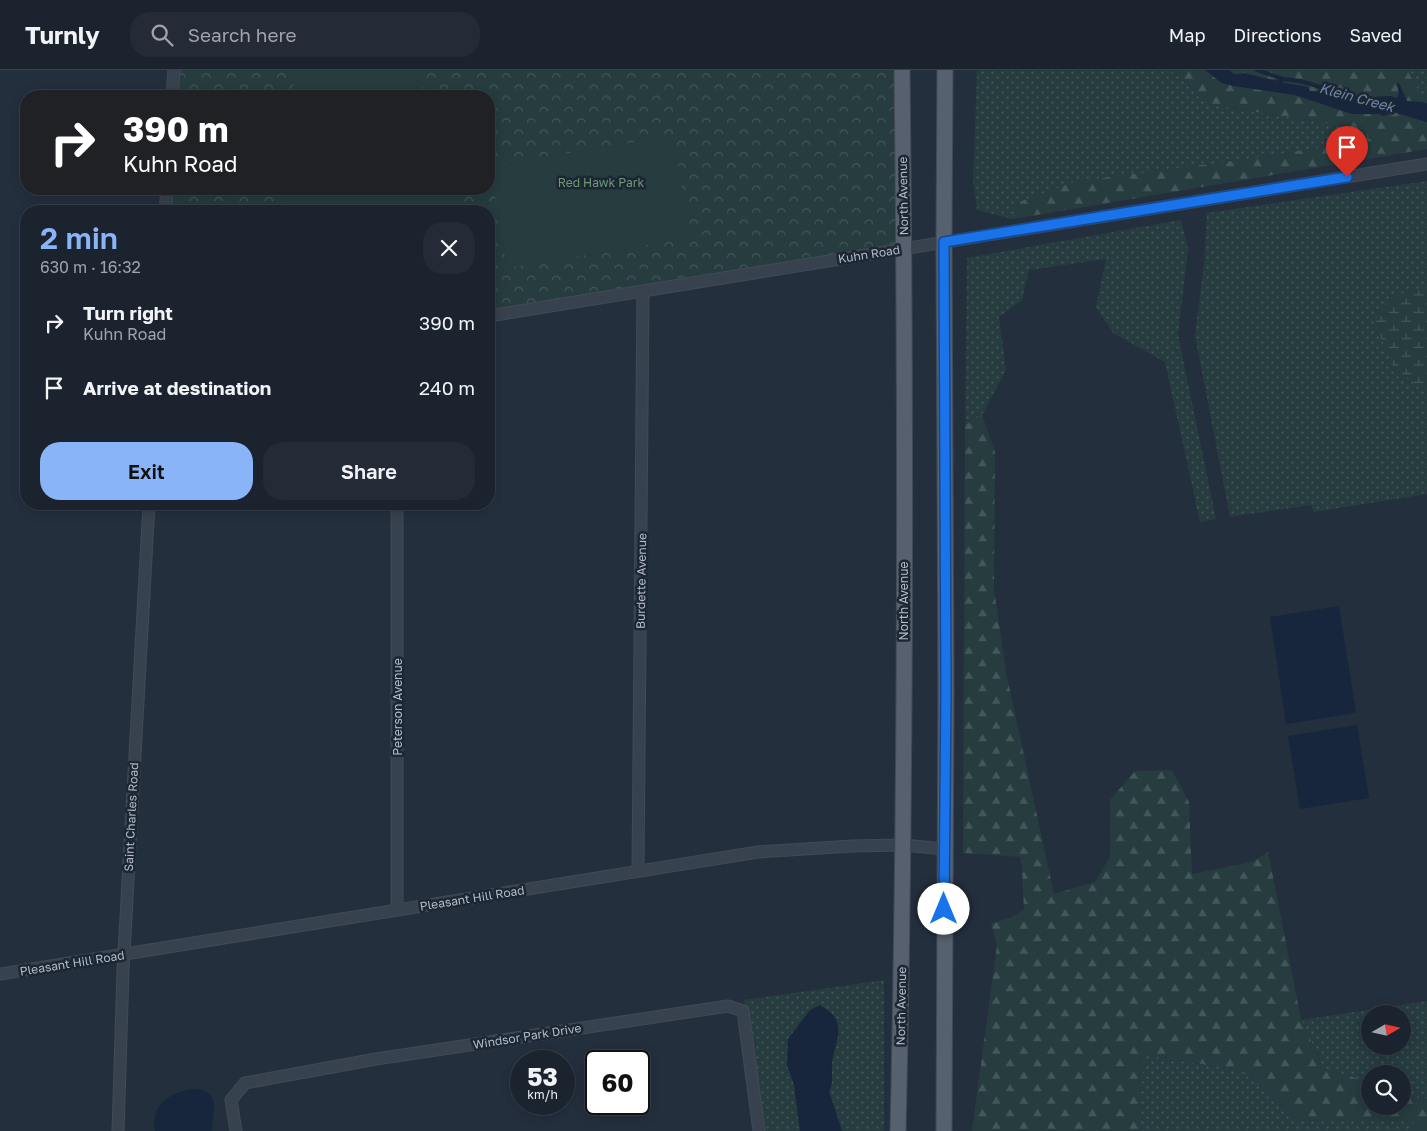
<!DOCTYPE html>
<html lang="en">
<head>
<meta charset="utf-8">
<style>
  :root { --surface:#1b232e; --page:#242b36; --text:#f1f3f6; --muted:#a0a4aa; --line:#39404a; --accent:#8ab4f8 }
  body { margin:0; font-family:"Golos Text",sans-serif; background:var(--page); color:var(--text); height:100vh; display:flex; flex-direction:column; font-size:19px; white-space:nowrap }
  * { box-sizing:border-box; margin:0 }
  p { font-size:16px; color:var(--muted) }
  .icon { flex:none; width:28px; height:28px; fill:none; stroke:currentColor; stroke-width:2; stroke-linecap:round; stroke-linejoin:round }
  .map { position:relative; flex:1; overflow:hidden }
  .panel { position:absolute; left:20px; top:135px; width:475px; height:305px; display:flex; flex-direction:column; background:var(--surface); border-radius:20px; box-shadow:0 2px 12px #0003,0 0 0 1px var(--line) }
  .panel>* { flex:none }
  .top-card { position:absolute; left:20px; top:20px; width:475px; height:105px; border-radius:20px; box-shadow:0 2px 12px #0003,0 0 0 1px var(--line); background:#202124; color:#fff; overflow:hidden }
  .needle { width:32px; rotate:81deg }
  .controls { position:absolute; left:1361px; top:935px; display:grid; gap:10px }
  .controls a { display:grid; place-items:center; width:50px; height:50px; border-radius:50%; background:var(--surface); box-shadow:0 2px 12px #0003,0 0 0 1px var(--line); font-size:25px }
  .speed { position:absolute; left:510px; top:980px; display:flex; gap:10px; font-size:25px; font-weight:700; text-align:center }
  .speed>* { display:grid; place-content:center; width:65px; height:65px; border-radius:50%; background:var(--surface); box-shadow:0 2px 12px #0003,0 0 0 1px var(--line); line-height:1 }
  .speed small { font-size:12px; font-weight:400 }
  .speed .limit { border:2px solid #111; border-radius:8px; background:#fff; color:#111 }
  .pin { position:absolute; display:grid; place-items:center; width:42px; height:42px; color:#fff; margin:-51px -21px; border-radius:50% 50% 50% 0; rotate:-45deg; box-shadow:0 0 5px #0007 }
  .pin .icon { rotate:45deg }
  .me { position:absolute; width:55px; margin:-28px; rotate:0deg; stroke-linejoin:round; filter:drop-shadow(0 0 4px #0008) }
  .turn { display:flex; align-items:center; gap:18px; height:105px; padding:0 20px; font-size:22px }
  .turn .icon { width:65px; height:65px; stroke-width:2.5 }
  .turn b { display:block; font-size:35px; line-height:42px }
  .round { display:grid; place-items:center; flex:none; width:52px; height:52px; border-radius:20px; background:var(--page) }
  .head { display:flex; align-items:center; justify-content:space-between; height:85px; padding:0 20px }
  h1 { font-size:30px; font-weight:600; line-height:38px; color:var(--accent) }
  .primary-button { display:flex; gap:10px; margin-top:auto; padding:10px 20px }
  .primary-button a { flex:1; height:58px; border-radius:20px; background:var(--accent); color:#111; font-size:20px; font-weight:600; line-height:58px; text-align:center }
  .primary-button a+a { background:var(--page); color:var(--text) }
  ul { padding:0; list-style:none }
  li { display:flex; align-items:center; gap:15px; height:65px; padding:0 20px }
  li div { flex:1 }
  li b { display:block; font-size:19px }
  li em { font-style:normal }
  header { display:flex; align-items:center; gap:30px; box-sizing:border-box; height:70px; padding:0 25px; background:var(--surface); border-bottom:1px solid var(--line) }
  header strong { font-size:24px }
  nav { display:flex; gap:28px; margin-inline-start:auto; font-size:18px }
  .search { width:350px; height:45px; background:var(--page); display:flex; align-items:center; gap:12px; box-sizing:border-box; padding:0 18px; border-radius:20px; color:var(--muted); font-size:19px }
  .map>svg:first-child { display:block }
  .grass { fill:url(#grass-dots); fill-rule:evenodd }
  .forest { fill:url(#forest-firs) }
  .wetland { fill:url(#wetland-marsh) }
  .park { fill:url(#park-crowns) }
  .pitch { fill:#263c3f }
  .water { fill:#17263c }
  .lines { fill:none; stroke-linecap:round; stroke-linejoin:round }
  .stream { stroke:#17263c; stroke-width:4 }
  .minor-casing { stroke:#414a57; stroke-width:13 }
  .major-casing { stroke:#414a57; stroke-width:17 }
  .minor { stroke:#38414e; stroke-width:11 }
  .major { stroke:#56606e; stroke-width:15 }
  .route-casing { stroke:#114b97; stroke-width:12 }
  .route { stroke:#1a73e8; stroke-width:9 }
  .labels { text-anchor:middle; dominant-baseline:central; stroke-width:5; stroke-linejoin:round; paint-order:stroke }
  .park-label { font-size:12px; fill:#6b9a76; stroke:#1d2633 }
  .street-label { font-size:12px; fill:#b4bcc9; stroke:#1d2633 }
  .water-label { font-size:14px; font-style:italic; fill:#6d86a8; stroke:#1d2633 }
</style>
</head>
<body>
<header>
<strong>Turnly</strong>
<div class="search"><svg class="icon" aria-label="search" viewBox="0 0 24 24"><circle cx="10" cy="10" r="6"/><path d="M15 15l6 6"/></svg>Search here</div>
<nav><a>Map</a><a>Directions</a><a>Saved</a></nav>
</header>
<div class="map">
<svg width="1427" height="1061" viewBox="0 0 1427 1061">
  <defs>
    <pattern id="grass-dots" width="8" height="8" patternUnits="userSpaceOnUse" patternTransform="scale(1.25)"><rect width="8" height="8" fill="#263c3f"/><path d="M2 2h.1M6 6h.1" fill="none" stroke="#435659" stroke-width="1.8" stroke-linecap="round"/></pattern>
    <pattern id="forest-firs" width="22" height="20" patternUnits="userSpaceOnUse" patternTransform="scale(1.25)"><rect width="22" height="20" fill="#263c3f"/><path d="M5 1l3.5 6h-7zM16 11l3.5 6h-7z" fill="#435659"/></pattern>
    <pattern id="wetland-marsh" width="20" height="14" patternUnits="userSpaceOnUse" patternTransform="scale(1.25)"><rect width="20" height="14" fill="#263c3f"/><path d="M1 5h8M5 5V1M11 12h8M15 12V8" fill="none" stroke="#435659"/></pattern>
    <pattern id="park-crowns" width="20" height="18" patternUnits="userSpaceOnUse" patternTransform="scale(1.25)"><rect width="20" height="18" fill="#263c3f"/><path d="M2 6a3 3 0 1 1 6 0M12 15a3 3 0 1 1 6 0" fill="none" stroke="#435659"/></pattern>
  </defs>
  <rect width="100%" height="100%" fill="#242f3e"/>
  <g class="grass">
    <path d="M977,0H1170L1214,35L1337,55L1376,68L1262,87L1016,133L1013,149L977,140L973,112Z"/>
    <path d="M1407,0H1427V27L1422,26Z"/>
    <path d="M1427,111V424L1314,442L1311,435L1230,447L1195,265L1204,194L1207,143Z"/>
    <path d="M1181,150L1188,179L1178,265L1216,449L1200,452L1165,292L1113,263L1096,237L1106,189L1029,200L1022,230L999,247L1006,300L982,345L965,355L967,188Z"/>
    <path d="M884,910V1061H764L744,930Z"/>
    <path d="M1427,931V1031L1403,1023L1402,1004H1370V1012L1324,999L1301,950ZM1370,944H1402V976H1370Z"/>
    <path d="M1143,985L1240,1000L1300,1051L1380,1048L1416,1053L1417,1061H1138Z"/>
  </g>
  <g class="forest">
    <path d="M1170,0H1205L1222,13L1235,16L1295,25L1352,44H1379L1390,41L1427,52V79L1013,149L1016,133L1074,112L1262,87L1375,68L1337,55L1214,35Z"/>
    <path d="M1229,0H1407L1422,26L1427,27V34L1423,32L1407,31L1397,13L1399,23L1397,28L1390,26L1344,29L1335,23L1310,21L1302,16L1284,13L1280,9C1270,13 1257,5 1247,4C1243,3 1238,4 1234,4Z"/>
    <path d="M982,345L995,382L994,519L1006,602L1054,824L1095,812L1110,787V730L1135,701L1172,700L1189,732L1192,804L1252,792L1268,782L1301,949L1324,999L1370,1012V1036H1402L1403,1023L1427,1031V1061H1417L1415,1053L1380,1048L1300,1051L1240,1000L1144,985L1138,1061H972L997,875L991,854L1012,847L1024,840L1022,798L1020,787L963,783L965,355Z"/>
  </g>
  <path class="wetland" d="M1424,220L1427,221V318L1417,315L1393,297L1375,253L1381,237L1403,223Z"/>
  <path class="park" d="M174,0H897V177L489,245V141H165L166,119H489V26H172Z"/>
  <g class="pitch">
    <path d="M292,0H420L423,26H295Z"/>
    <path d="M673,66L690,168L507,198L490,96Z"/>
    <path d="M343,119H460L464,141H288L286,127Z"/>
  </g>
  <g class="water">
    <path d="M1205,0H1229L1234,4H1241L1243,3L1276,11L1281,9L1284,13L1308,17L1310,21L1335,23L1343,26L1344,29L1390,26L1397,28L1399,23L1397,13H1399L1407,31L1423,32L1427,34V52L1390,41L1387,45L1383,46L1379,44H1352L1295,25L1234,16L1222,13Z"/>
    <path d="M1339,536L1356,643L1286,654L1270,547Z"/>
    <path d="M1357,655L1369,728L1300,739L1288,666Z"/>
    <path d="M820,935C824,938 830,941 833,945C845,959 833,978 832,994C831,1003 834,1013 829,1021L842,1061H800L794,1015L787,995L788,969L810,940Z"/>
    <path d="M191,1019C222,1019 213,1037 212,1061H155C151,1035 167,1024 191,1019Z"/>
  </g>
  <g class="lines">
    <path class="stream" d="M1257,0L1283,9L1300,11L1361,29"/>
    <g class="minor-casing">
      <g id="minor">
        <path d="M172,26L174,0"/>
        <path d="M165,141L167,119"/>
        <path d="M489,246L1427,94"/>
        <path d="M638,801L643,221"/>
        <path d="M397,840V434"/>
        <path d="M0,904L758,782L852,776L903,775L945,779"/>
        <path d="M118,1061L123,901L149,434"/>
        <path d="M236,1061L231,1030L245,1013L376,989L728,936L743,941L759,1061"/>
      </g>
    </g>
    <g class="major-casing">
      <g id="major">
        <path d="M898,1061C906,708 906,354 902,0"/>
        <path d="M944,1061L946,622L944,172L945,0"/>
      </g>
    </g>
    <use href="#minor" class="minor"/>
    <use href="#major" class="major"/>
  </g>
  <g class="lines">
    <g class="route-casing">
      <path id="route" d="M944,839L946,622L944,172L1347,107"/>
    </g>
    <use href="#route" class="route"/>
  </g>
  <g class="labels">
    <g class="park-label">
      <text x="601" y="112">Red Hawk Park</text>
    </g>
    <g class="street-label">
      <text transform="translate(903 126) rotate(-91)">North Avenue</text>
      <text transform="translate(869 184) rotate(-9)">Kuhn Road</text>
      <text transform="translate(641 511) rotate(-89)">Burdette Avenue</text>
      <text transform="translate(903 531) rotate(-90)">North Avenue</text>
      <text transform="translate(397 637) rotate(-90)">Peterson Avenue</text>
      <text transform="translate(131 747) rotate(-87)">Saint Charles Road</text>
      <text transform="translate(472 828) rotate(-9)">Pleasant Hill Road</text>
      <text transform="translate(72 893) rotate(-9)">Pleasant Hill Road</text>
      <text transform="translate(901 936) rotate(-89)">North Avenue</text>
      <text transform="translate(527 966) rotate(-9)">Windsor Park Drive</text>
    </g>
    <g class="water-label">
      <text transform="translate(1357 27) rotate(15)">Klein Creek</text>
    </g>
  </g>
</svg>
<div class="controls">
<a><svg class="needle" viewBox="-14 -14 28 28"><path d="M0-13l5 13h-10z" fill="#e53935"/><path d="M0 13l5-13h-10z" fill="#a0a4aa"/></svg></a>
<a><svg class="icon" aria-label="search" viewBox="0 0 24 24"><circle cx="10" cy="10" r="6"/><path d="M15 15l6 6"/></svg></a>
</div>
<div class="speed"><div>53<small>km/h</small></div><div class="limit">60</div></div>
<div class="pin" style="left:1347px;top:107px;background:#d93025"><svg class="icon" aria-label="arrive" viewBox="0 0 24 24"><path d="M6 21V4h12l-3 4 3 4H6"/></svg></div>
<svg class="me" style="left:944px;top:839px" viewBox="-20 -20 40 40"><circle r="19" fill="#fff"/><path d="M0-13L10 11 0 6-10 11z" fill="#1a73e8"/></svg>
<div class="top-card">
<div class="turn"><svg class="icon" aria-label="right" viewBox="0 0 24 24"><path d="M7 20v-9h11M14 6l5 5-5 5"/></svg><div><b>390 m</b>Kuhn Road</div></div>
</div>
<section class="panel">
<div class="head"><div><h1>2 min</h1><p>630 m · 16:32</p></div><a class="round"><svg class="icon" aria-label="close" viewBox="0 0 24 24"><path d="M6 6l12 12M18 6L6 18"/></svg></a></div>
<ul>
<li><svg class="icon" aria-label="right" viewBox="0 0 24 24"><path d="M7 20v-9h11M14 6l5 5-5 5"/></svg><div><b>Turn right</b><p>Kuhn Road</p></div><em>390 m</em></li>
<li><svg class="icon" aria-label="arrive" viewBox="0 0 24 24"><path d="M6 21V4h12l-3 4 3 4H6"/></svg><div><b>Arrive at destination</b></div><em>240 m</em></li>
</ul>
<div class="primary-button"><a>Exit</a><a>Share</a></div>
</section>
</div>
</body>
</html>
